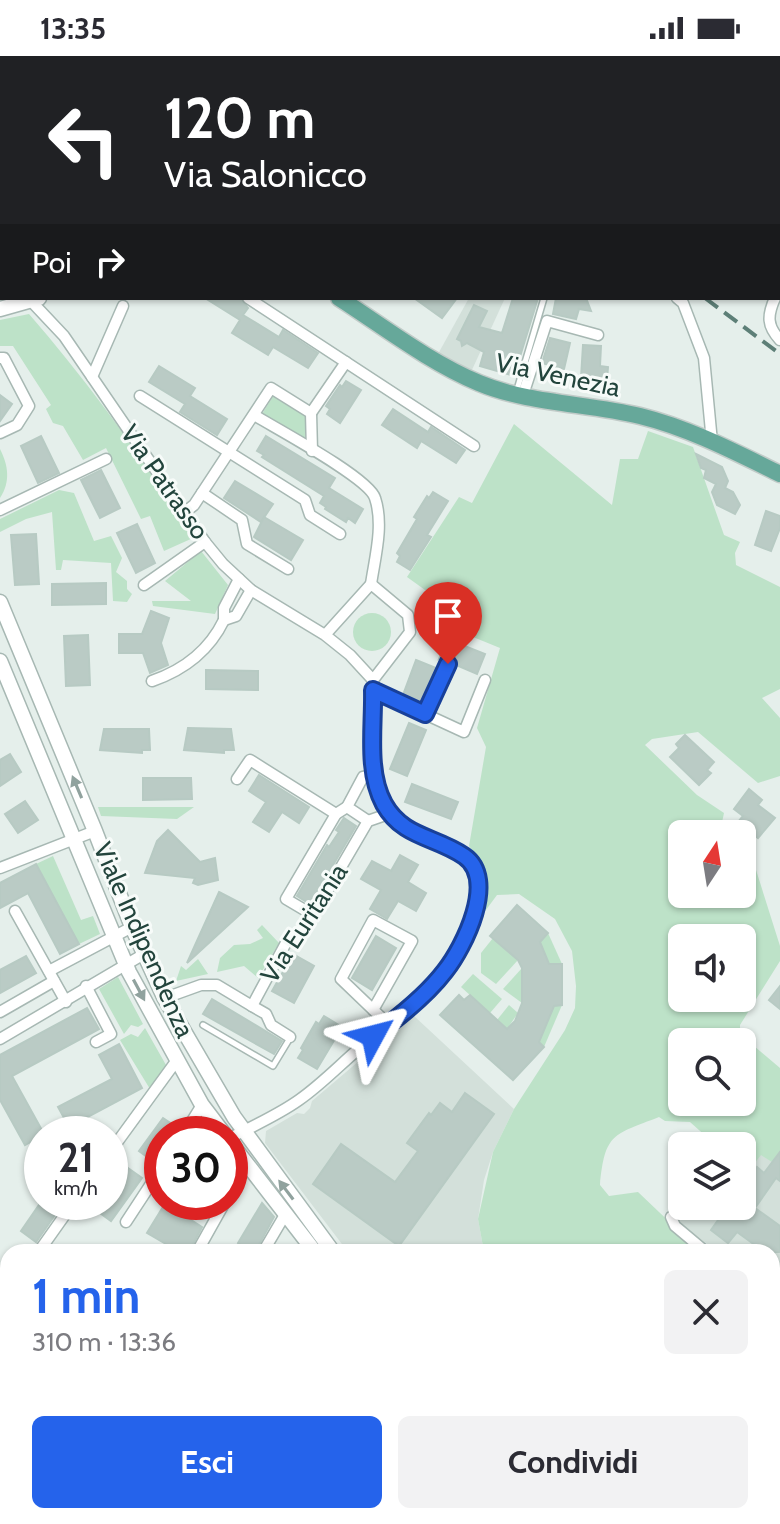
<!DOCTYPE html>
<html lang="it">
<head>
<meta charset="utf-8">
<style>
  :root { --surface:#fff; --page:#f2f2f3; --text:#2b2b33; --muted:#7c7c81; --accent:#2563eb }
  body { margin:0; font-family:Cabin,sans-serif; background:var(--page); color:var(--text); height:100vh; display:flex; flex-direction:column; font-size:30px; white-space:nowrap }
  * { box-sizing:border-box; margin:0 }
  p { font-size:26px; color:var(--muted) }
  .icon { flex:none; width:44px; height:44px; fill:none; stroke:currentColor; stroke-width:2; stroke-linecap:round; stroke-linejoin:round }
  .map { position:relative; flex:1; overflow:hidden }
  .side { position:absolute; left:0px; top:1188px; width:780px; height:280px; display:flex; flex-direction:column; background:var(--surface); border-radius:24px 24px 0 0; box-shadow:0 2px 6px #0004 }
  .side>* { flex:none }
  .guide { position:absolute; left:0px; top:0px; width:780px; height:244px; box-shadow:0 2px 6px #0004; background:#202124; color:#fff; overflow:hidden }
  .needle { width:52px; rotate:12deg }
  .fabs { position:absolute; left:668px; top:764px; display:grid; gap:16px }
  .fabs a { display:grid; place-items:center; width:88px; height:88px; border-radius:12px; background:var(--surface); box-shadow:0 2px 6px #0004; font-size:40px }
  .speed { position:absolute; left:24px; top:1060px; display:flex; gap:16px; font-size:40px; font-weight:700; text-align:center }
  .speed>* { display:grid; place-content:center; width:104px; height:104px; border-radius:50%; background:var(--surface); box-shadow:0 2px 6px #0004; line-height:1 }
  .speed small { font-size:20px; font-weight:400 }
  .speed .limit { border:12px solid #d22; background:#fff; color:#111 }
  .pin { position:absolute; display:grid; place-items:center; width:68px; height:68px; color:#fff; margin:-82px -34px; border-radius:50% 50% 50% 0; rotate:-45deg; box-shadow:0 0 8px #0007 }
  .pin .icon { rotate:45deg }
  .me { position:absolute; width:88px; margin:-44px; rotate:52deg; stroke-linejoin:round; filter:drop-shadow(0 0 6px #0008) }
  .turn { display:flex; align-items:center; gap:28px; height:168px; padding:0 32px; font-size:36px }
  .turn .icon { width:104px; height:104px; stroke-width:2.5 }
  .turn b { display:block; font-size:56px; line-height:68px }
  .then { display:flex; align-items:center; height:76px; padding:0 32px; background:#0003; gap:16px; font-size:30px }
  .round { display:grid; place-items:center; flex:none; width:84px; height:84px; border-radius:12px; background:var(--page) }
  .head { display:flex; align-items:center; justify-content:space-between; height:136px; padding:0 32px }
  h1 { font-size:48px; font-weight:700; line-height:60px; color:var(--accent) }
  .button { display:flex; gap:16px; margin-top:auto; padding:16px 32px }
  .button a { flex:1; height:92px; border-radius:12px; background:var(--accent); color:#fff; font-size:32px; font-weight:700; line-height:92px; text-align:center }
  .button a+a { background:var(--page); color:var(--text) }
  .status { display:flex; justify-content:space-between; align-items:center; height:56px; padding:0 40px; background:var(--surface); direction:ltr }
  .status svg { height:22px; fill:currentColor }
  .map>svg:first-child { display:block }
  .built { fill:#d3e0da }
  .green { fill:#bde2c8; fill-rule:evenodd }
  .building { fill:#bacbc5; stroke:#b7cac3; stroke-width:2 }
  .lines { fill:none; stroke-linecap:round; stroke-linejoin:round }
  .service-casing { stroke:#a7b8b3; stroke-width:8 }
  .minor-casing { stroke:#a7b8b3; stroke-width:13 }
  .tertiary-casing { stroke:#a7b8b3; stroke-width:17 }
  .primary-casing { stroke:#c1cbc8; stroke-width:19 }
  .service { stroke:#fff; stroke-width:5 }
  .minor { stroke:#fff; stroke-width:10 }
  .tertiary { stroke:#fff; stroke-width:14 }
  .primary { stroke:#66a89a; stroke-width:16 }
  .rail { stroke:#5d7f77; stroke-width:4; stroke-dasharray:16 8; stroke-linecap:butt }
  .oneway { fill:#90a29e }
  .route-casing { stroke:#184099; stroke-width:20 }
  .route { stroke:#2563eb; stroke-width:14 }
  .labels { text-anchor:middle; dominant-baseline:central; stroke-width:6; stroke-linejoin:round; paint-order:stroke }
  .street-label { font-size:26px; fill:#22443c; stroke:#f7fbf9 }
</style>
</head>
<body>
<div class="status"><b>13:35</b><svg viewBox="0 0 49 12"><path d="M0 12V9h3v3zM5 12V6h3v6zM10 12V3h3v9zM15 12V0h3v12zM26 1h20v11H26zM47 4h2v5h-2z"/></svg></div>
<div class="map">
<svg width="780" height="1468" viewBox="0 0 780 1468">
  <rect width="100%" height="100%" fill="#e5efeb"/>
  <g class="built">
    <path d="M17,0H220L20,2Z"/>
    <path d="M469,242H505L471,316L438,298Z"/>
    <path d="M413,959L514,1053L493,1096L484,1124L478,1163L484,1196H348L265,1087L266,1075L297,1057L304,1058L310,1052L312,1045Z"/>
    <path d="M780,1073V1290L772,1285V1196H718L679,1167L677,1158L687,1150H742V1107Z"/>
  </g>
  <g class="green">
    <path d="M265,0H473L474,2H264Z"/>
    <path d="M770,0H780V144L778,2H770Z"/>
    <path d="M29,258C89,327 145,404 193,482L164,495L150,460L141,463L106,392L83,404L63,370L53,367L46,353L51,349L13,290H0V264Z"/>
    <path d="M273,340L305,360V384L262,358Z"/>
    <path d="M514,368L612,449L620,403H638L648,375L693,391L724,479L740,486L735,497L736,509L780,531V633L762,642L780,662V720L758,727L698,676L652,683L645,689L697,739L724,757L721,771L729,778H682V838H742V790L751,798L780,890V905L740,969V978L780,1012V1096L772,1106L761,1099L742,1123V1090H703L709,1083L690,1066L665,1065L659,1061C613,1079 605,1077 600,1129L609,1140L638,1136L701,1196H484L478,1163L493,1096L514,1053L565,974L575,952L576,930L572,895L555,863L519,838L497,839L483,858C489,826 489,816 469,790L486,691L477,672L500,592L429,563L436,549L432,539L407,521L459,441L472,447ZM682,882H742V942H682ZM682,986H742V1046H682Z"/>
    <path d="M0,393C8,409 11,425 0,442Z"/>
    <path d="M59,434L74,437L94,485L111,480L122,502L116,516L127,525V533L132,538L127,546L113,545L111,507L63,504L61,514H56L52,456L26,463L0,476V463Z"/>
    <path d="M201,495L228,529L215,558L153,550L152,545H191L165,525Z"/>
    <circle cx="372" cy="576" r="19"/>
    <path d="M98,751H194L177,763L101,760Z"/>
    <path d="M53,800L81,864L93,860L100,878L79,888L36,808Z"/>
    <path d="M262,869L279,887L258,922L244,910L217,916L220,902L234,889L250,888L263,882L257,874Z"/>
    <path d="M548,877L562,908H549L540,886Z"/>
    <path d="M493,882L518,904L496,928L481,917V897Z"/>
    <path d="M198,903L208,918L176,925L181,910L186,914Z"/>
    <path d="M522,912V947L503,933Z"/>
    <path d="M473,918L502,943L490,957L461,931Z"/>
    <path d="M118,921L143,968L138,971L131,969L124,978L99,933Z"/>
    <path d="M509,949L518,957L507,973L497,964Z"/>
    <path d="M554,949H562L544,991L539,986Z"/>
    <path d="M145,972L166,1009L150,1033L120,984L131,978L138,981Z"/>
    <path d="M772,1293L780,1296V1468H529L520,1460H772Z"/>
    <path d="M8,1400V1460H68L57,1468H0V1403Z"/>
  </g>
  <g class="building">
    <path d="M205,242H240L248,252L243,259L279,281L283,274L318,297L308,312L273,291L268,299L232,277L240,264Z"/>
    <path d="M414,242H457L442,262Z"/>
    <path d="M513,242H538L514,320L480,310L484,296L467,287L462,290L461,285L457,283L474,249L487,255L479,271L502,277Z"/>
    <path d="M556,242H586L591,255L579,253L576,263L553,258Z"/>
    <path d="M550,282L570,287L564,313L542,307Z"/>
    <path d="M583,289L601,290L600,310L608,311L607,324L581,322Z"/>
    <path d="M159,310L195,332L190,340L227,363L217,379L180,356L185,348L149,326Z"/>
    <path d="M346,325L361,334L340,367L327,358L330,353L326,350L340,329L342,331Z"/>
    <path d="M0,339L12,348L0,365Z"/>
    <path d="M393,353L428,376L431,371L465,394L456,407L421,385L417,392L382,369Z"/>
    <path d="M41,380L59,417L38,427L21,390Z"/>
    <path d="M266,380L335,422L329,432L363,453L355,467L348,462L346,466L325,453L326,451L320,447L324,440L262,401L264,399L257,395Z"/>
    <path d="M696,398L722,411L728,425L725,432L733,436L740,449L735,458L717,449L712,436L716,428L704,422L706,414L701,412Z"/>
    <path d="M101,414L120,452L100,462L81,424Z"/>
    <path d="M235,425L273,448L261,466L224,442Z"/>
    <path d="M433,436L448,445L427,479L431,481L410,514L397,506L400,500L397,497L417,463L414,461L427,440L429,442Z"/>
    <path d="M766,455L780,460V472L771,495L755,489Z"/>
    <path d="M264,461L303,484L291,504L254,481Z"/>
    <path d="M137,468L155,507L136,517L117,477Z"/>
    <path d="M36,478L39,528L15,529L11,479Z"/>
    <path d="M106,527V548L52,549V528Z"/>
    <path d="M151,555L169,562L161,587L168,609L150,617L143,597H119V578H142Z"/>
    <path d="M88,579L90,629L66,630L64,580Z"/>
    <path d="M447,583L485,598L477,618L456,609L451,600L439,603Z"/>
    <path d="M416,604L436,612L421,647L403,639Z"/>
    <path d="M206,614L258,615V634L206,633Z"/>
    <path d="M409,667L426,674L407,720L390,713Z"/>
    <path d="M188,672L231,673L234,694H224V697L184,694Z"/>
    <path d="M104,673H149L150,694H142V697L100,694Z"/>
    <path d="M685,679L714,706L707,714L711,717L699,729L670,701L679,692L676,688Z"/>
    <path d="M10,698L21,716L0,730V704Z"/>
    <path d="M259,719L309,751L299,767L282,756L269,776L253,766L266,746L249,735Z"/>
    <path d="M143,722H191L192,743L143,744Z"/>
    <path d="M412,728L458,746L451,763L405,746Z"/>
    <path d="M749,733L762,744L758,749L775,762L758,782L738,766L743,760L734,753Z"/>
    <path d="M25,745L38,764L18,777L5,758Z"/>
    <path d="M344,762L356,770L310,848L297,840L327,789L329,791L339,776L336,774Z"/>
    <path d="M168,774L200,806L215,802L218,824L198,829L193,827L195,822L145,817L157,785Z"/>
    <path d="M400,799L418,809L408,826L426,837L416,855L398,845L387,863L370,853L381,834L361,823L372,805L391,815Z"/>
    <path d="M36,808L79,888L60,898L28,837L0,852V827Z"/>
    <path d="M219,836L248,851L187,907Z"/>
    <path d="M517,849L548,877L540,886L549,908H562V949L554,950L539,986L544,991L513,1024L440,959L459,939L464,944L470,939L507,973L515,965L522,947V912L518,904L490,880Z"/>
    <path d="M376,880L396,892L372,934L352,922Z"/>
    <path d="M293,898L314,910L294,947L272,935Z"/>
    <path d="M26,900L36,917L0,937V914Z"/>
    <path d="M780,930V953L769,944Z"/>
    <path d="M212,943L282,985L274,998L203,958Z"/>
    <path d="M87,952L99,973L12,1020L44,1078L25,1089L0,1044V999Z"/>
    <path d="M324,960L342,971L317,1013L298,1002L303,994L301,992L316,966L319,968Z"/>
    <path d="M119,988L142,1032L69,1071L58,1051L112,1023L99,999Z"/>
    <path d="M465,1037L494,1058L399,1190L313,1128L341,1088L395,1126L418,1095L407,1087L429,1057L431,1059L440,1047L452,1056Z"/>
    <path d="M163,1062L178,1072L174,1078H162V1094L154,1106L139,1095Z"/>
    <path d="M780,1096V1125L776,1122L755,1152L780,1170V1196H756L759,1192L737,1176L728,1187L711,1174L728,1150H742V1131L757,1111L764,1117Z"/>
    <path d="M128,1112L142,1122L111,1165L96,1154L103,1146H110V1136Z"/>
    <path d="M41,1146H64L36,1186L21,1175Z"/>
    <path d="M166,1146H189L182,1158L202,1171L189,1196H168L171,1191L147,1177Z"/>
    <path d="M262,1147L274,1161L255,1196H248L238,1187Z"/>
  </g>
  <g class="lines">
    <g class="service-casing">
      <g id="service">
        <path d="M0,59L2,60"/>
        <path d="M0,122L2,124"/>
        <path d="M516,337L544,242"/>
        <path d="M203,969L273,1010L290,982"/>
      </g>
    </g>
    <g class="minor-casing">
      <g id="minor">
        <path d="M481,0L482,2"/>
        <path d="M232,2L233,0"/>
        <path d="M251,2L252,0"/>
        <path d="M690,2V0"/>
        <path d="M778,234L780,229"/>
        <path d="M248,242L474,390"/>
        <path d="M677,242L683,247L704,302L712,386"/>
        <path d="M775,242C767,260 767,270 780,284"/>
        <path d="M31,245L64,280L205,486L223,508L251,534L325,579L350,599L373,624L410,576L408,559L371,528L325,579"/>
        <path d="M0,302H4L29,350L17,369L0,377"/>
        <path d="M92,321L123,250"/>
        <path d="M523,339L547,265L598,279"/>
        <path d="M140,340L305,444L310,459L340,478"/>
        <path d="M311,357L346,306"/>
        <path d="M254,359C277,373 369,422 375,442C384,469 375,501 371,528"/>
        <path d="M202,437L242,464L247,488L288,513"/>
        <path d="M0,454L106,403"/>
        <path d="M185,456L194,449L271,332L311,357L312,395"/>
        <path d="M239,523L224,552V564L236,560L251,534"/>
        <path d="M144,529L205,486"/>
        <path d="M152,625C184,614 209,595 224,564"/>
        <path d="M373,634L464,676L485,624"/>
        <path d="M425,658L448,608"/>
        <path d="M237,723L250,704L336,758"/>
        <path d="M368,765L347,751L363,721L374,719"/>
        <path d="M0,812L95,775"/>
        <path d="M15,855L66,946"/>
        <path d="M313,859L286,843L336,758L347,751"/>
        <path d="M49,915L132,871"/>
        <path d="M86,930L111,978L96,986"/>
        <path d="M165,942L201,929H217L252,950L287,885L299,883L368,765L391,757"/>
        <path d="M252,950L266,958L271,969L290,981"/>
        <path d="M373,954L412,885L373,864L341,923L389,969"/>
        <path d="M0,956L54,925"/>
        <path d="M0,983L144,898"/>
        <path d="M184,1078L202,1049"/>
        <path d="M230,1082C253,1070 278,1059 299,1044C325,1026 347,1001 373,981C398,961 425,941 445,916C461,895 491,834 474,809C462,794 437,789 421,781C360,750 374,682 373,624"/>
        <path d="M110,1096L177,1004"/>
        <path d="M230,1138L247,1108"/>
        <path d="M671,1161L675,1170L706,1196"/>
        <path d="M126,1166L162,1111"/>
        <path d="M40,1194L74,1146"/>
        <path d="M197,1196L225,1146"/>
        <path d="M263,1196L286,1157"/>
        <path d="M0,1282L8,1298"/>
        <path d="M772,1291L780,1294"/>
        <path d="M0,1331L8,1340"/>
        <path d="M0,1398L8,1395"/>
        <path d="M140,1460L150,1468"/>
        <path d="M64,1468L75,1460"/>
      </g>
    </g>
    <g class="tertiary-casing">
      <g id="tertiary">
        <path d="M0,223L2,222"/>
        <path d="M0,253L39,242"/>
        <path d="M0,546L95,775L132,871L164,941L234,1061L333,1196"/>
        <path d="M0,605L129,916L202,1049L224,1078"/>
        <path d="M230,1086L315,1196"/>
        <path d="M413,1460L415,1468"/>
        <path d="M429,1460L432,1468"/>
      </g>
    </g>
    <g class="primary-casing">
      <g id="primary">
        <path d="M0,22L2,23"/>
        <path d="M339,242C384,271 429,306 479,327C529,348 587,347 640,360C689,372 735,396 780,418"/>
      </g>
    </g>
    <use href="#service" class="service"/>
    <use href="#minor" class="minor"/>
    <use href="#tertiary" class="tertiary"/>
    <use href="#primary" class="primary"/>
    <g class="rail">
      <path d="M499,0L500,2"/>
      <path d="M705,242L780,298"/>
    </g>
  </g>
  <defs><path id="oneway-solid" d="M-6-.8H1V-3.2L6.5 0L1 3.2V.8H-6Z" transform="scale(2)"/></defs>
  <g class="oneway">
    <use href="#oneway-solid" transform="translate(77 731) rotate(-113)"/>
    <use href="#oneway-solid" transform="translate(139 934) rotate(62)"/>
    <use href="#oneway-solid" transform="translate(286 1134) rotate(-127)"/>
  </g>
  <g class="lines">
    <g class="route-casing">
      <path id="route" d="M373,980C398,962 426,940 445,915C464,891 498,823 464,800C435,780 403,782 384,748C366,715 374,670 373,634L425,658L448,608"/>
    </g>
    <use href="#route" class="route"/>
  </g>
  <g class="labels">
    <g class="street-label">
      <text transform="translate(558 319) rotate(12)">Via Venezia</text>
      <text transform="translate(165 426) rotate(55)">Via Patrasso</text>
      <text transform="translate(304 867) rotate(-57)">Via Euritania</text>
      <text transform="translate(144 884) rotate(66)">Viale Indipendenza</text>
    </g>
  </g>
</svg>
<div class="fabs">
<a><svg class="needle" viewBox="-14 -14 28 28"><path d="M0-13l5 13h-10z" fill="#e53935"/><path d="M0 13l5-13h-10z" fill="#7c7c81"/></svg></a>
<a><svg class="icon" aria-label="sound" viewBox="0 0 24 24"><path d="M4 9h4l5-4v14l-5-4H4zM17 9q2 3 0 6"/></svg></a>
<a><svg class="icon" aria-label="search" viewBox="0 0 24 24"><circle cx="10" cy="10" r="6"/><path d="M15 15l6 6"/></svg></a>
<a><svg class="icon" aria-label="layers" viewBox="0 0 24 24"><path d="M12 4l9 5-9 5-9-5zM3 14l9 5 9-5"/></svg></a>
</div>
<div class="speed"><div>21<small>km/h</small></div><div class="limit">30</div></div>
<div class="pin" style="left:448px;top:608px;background:#d93025"><svg class="icon" aria-label="arrive" viewBox="0 0 24 24"><path d="M6 21V4h12l-3 4 3 4H6"/></svg></div>
<svg class="me" style="left:373px;top:980px" viewBox="-20 -20 40 40"><path d="M0-17L14 15 0 8-14 15z" fill="#2563eb" stroke="#fff" stroke-width="4"/></svg>
<div class="guide">
<div class="turn"><svg class="icon" aria-label="left" viewBox="0 0 24 24"><path d="M17 20v-9H6M10 6l-5 5 5 5"/></svg><div><b>120 m</b>Via Salonicco</div></div>
<div class="then">Poi<svg class="icon" aria-label="right" viewBox="0 0 24 24"><path d="M7 20v-9h11M14 6l5 5-5 5"/></svg></div>
</div>
<section class="side">
<div class="head"><div><h1>1 min</h1><p>310 m · 13:36</p></div><a class="round"><svg class="icon" aria-label="close" viewBox="0 0 24 24"><path d="M6 6l12 12M18 6L6 18"/></svg></a></div>
<div class="button"><a>Esci</a><a>Condividi</a></div>
</section>
</div>
</body>
</html>
